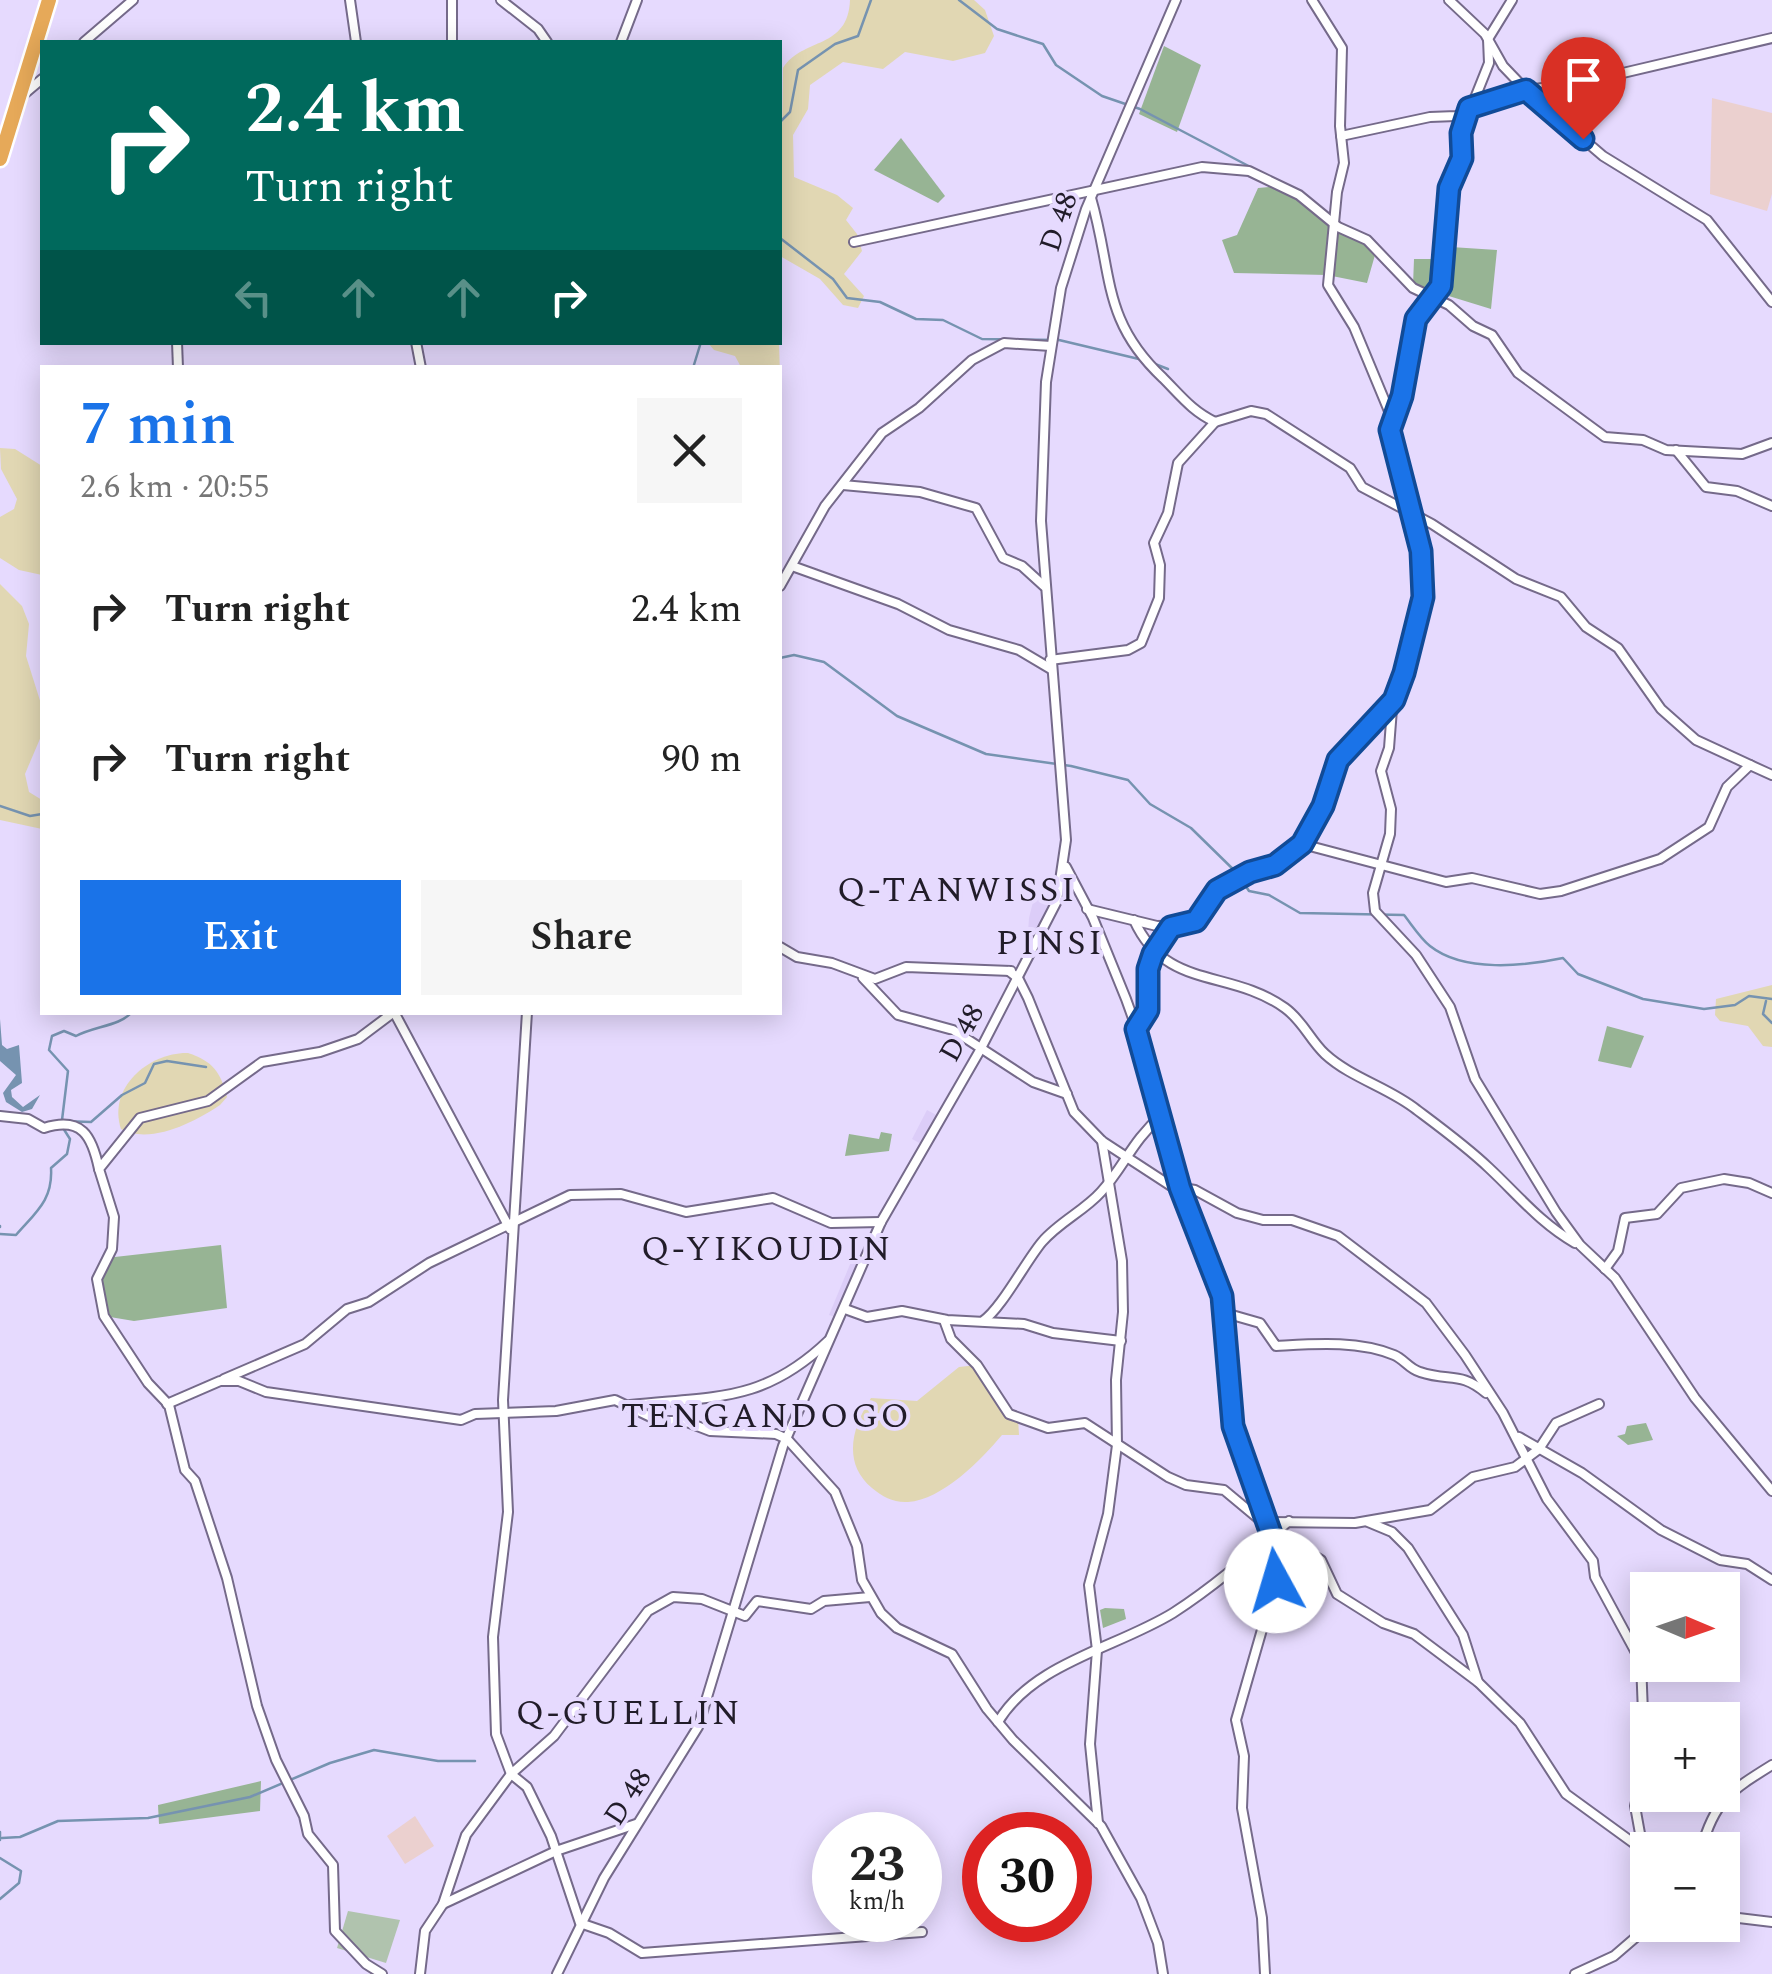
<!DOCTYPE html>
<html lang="en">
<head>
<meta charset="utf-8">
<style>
  :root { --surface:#fff; --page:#f6f6f6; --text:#222; --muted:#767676; --accent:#1a73e8 }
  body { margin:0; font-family:Spectral,serif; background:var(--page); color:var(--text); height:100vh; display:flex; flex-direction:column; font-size:38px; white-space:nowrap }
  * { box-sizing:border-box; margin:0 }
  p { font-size:32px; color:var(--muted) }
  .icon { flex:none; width:55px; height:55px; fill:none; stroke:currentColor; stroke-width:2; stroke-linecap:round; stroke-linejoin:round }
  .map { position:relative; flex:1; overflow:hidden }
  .side { position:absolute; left:40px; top:365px; width:742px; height:650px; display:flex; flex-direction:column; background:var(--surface); border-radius:0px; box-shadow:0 5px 25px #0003 }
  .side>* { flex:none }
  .hud { position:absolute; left:40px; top:40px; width:742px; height:305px; border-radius:0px; box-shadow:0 5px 25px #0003; background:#00695c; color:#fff; overflow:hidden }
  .needle { width:65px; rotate:92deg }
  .fabs { position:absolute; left:1630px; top:1572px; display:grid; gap:20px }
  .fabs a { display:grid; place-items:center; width:110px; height:110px; border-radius:0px; background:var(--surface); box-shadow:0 5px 25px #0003; font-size:50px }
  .speed { position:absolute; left:812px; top:1812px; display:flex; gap:20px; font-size:50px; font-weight:700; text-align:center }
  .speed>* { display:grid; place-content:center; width:130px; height:130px; border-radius:50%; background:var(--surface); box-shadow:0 5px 25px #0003; line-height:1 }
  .speed small { font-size:25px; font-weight:400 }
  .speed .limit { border:15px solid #d22; background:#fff; color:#111 }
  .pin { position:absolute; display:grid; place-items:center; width:85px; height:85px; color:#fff; margin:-102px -42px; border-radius:50% 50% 50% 0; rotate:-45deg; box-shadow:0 0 10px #0007 }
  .pin .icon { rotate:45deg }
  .me { position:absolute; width:110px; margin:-55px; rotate:354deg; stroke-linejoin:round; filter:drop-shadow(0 0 8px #0008) }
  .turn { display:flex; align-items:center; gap:35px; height:210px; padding:0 40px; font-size:45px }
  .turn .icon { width:130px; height:130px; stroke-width:2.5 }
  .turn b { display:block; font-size:70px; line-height:85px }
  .lanes { display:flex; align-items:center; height:95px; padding:0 40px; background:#0003; justify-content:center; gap:50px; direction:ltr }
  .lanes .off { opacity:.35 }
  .round { display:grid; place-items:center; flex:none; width:105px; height:105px; border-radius:0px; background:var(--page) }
  .overview { display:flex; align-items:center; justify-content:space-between; height:170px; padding:0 40px }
  h1 { font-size:60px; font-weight:600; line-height:75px; color:var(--accent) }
  .primary-button { display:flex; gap:20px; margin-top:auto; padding:20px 40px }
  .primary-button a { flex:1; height:115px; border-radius:0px; background:var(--accent); color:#fff; font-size:40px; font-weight:600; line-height:115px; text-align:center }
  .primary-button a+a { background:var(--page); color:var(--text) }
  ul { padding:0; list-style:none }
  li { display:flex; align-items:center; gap:30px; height:150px; padding:0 40px }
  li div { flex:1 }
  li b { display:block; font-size:38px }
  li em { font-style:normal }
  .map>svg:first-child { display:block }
  .built { fill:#dccdf8 }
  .education { fill:#ebd0cf }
  .green { fill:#b0c3ae }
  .forest { fill:#97b494 }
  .sand { fill:#e1d7b3 }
  .water { fill:#7693b0 }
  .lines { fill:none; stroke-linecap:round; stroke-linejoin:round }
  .stream { stroke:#7693b0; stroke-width:2.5 }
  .minor-casing { stroke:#756a8a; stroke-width:12 }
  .highway-casing { stroke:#fff; stroke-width:19 }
  .minor { stroke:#fff; stroke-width:8 }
  .highway { stroke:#e6a959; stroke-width:14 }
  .route-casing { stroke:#114b97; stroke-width:25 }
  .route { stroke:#1a73e8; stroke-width:18 }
  .labels { text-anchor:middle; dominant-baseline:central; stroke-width:8; stroke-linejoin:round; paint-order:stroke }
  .street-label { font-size:30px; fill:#211c29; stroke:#e6dafe }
  .quarter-label { font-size:35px; letter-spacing:2.5px; fill:#211c29; stroke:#e6dafe }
</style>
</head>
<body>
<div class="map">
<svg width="1772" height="1974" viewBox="0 0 1772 1974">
  <rect width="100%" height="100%" fill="#e6dafe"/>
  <g class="built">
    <path d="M1047,885L1060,887L1032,951L1027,948L1029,918L1034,898L1044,899Z"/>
    <path d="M927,1110L940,1117L923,1145L912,1139Z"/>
    <path d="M851,1262L862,1266L841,1319L829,1315Z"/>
  </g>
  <g class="education">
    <path d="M1712,98L1772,113V194L1767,211L1710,194Z"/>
    <path d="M415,1816L434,1846L405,1864L387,1836Z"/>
  </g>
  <path class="green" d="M348,1911L400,1920L386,1963L337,1948Z"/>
  <g class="forest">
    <path d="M1164,46L1201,65L1177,132L1139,114Z"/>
    <path d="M901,138L945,196L938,203L874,170Z"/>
    <path d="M1280,186L1377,248L1367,283L1327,275L1234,273L1222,240L1237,235L1258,188Z"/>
    <path d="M1451,247L1497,250L1491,309L1413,285L1414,259H1449Z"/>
    <path d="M1607,1026L1644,1036L1631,1068L1598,1061Z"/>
    <path d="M881,1132L892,1134L889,1151L845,1156L849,1134L879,1139Z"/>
    <path d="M221,1245L227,1308L134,1321L104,1316L97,1285L106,1258Z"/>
    <path d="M1646,1423L1653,1440L1628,1445L1617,1436L1625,1434L1627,1426Z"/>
    <path d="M1105,1608L1124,1609L1126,1619L1103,1628L1100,1610Z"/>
    <path d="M261,1781L260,1811L159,1824L158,1805Z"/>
  </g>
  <g class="sand">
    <path d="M850,0H974L985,10L994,36L985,53L953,61L905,52L883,69L843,62L810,85L808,109L793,135L794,177L837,195L853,208L846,220L857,234L862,251L844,274L864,296L858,308L843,305L820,279L780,256L783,68C803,37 848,50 850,0Z"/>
    <path d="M708,343H779L780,376V368L741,367L735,356L714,350Z"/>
    <path d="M0,448L15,449L42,466V575L19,570L0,558V517L14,509L17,499L1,469Z"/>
    <path d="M0,584L22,606L29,624L26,656L42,707V734L25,774L29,792L42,800V829L0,820Z"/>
    <path d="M1772,985V1047L1763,1046L1748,1026L1720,1021L1715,1015L1716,999Z"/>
    <path d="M188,1053C213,1061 221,1073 227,1097L220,1105C195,1122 150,1145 121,1129C107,1087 150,1052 188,1053Z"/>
    <path d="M977,1365L1018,1418L1019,1435H1002C981,1460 942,1500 908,1502C894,1503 883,1497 872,1488C842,1463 852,1427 871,1398L917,1401L959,1367Z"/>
  </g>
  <g class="water">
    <path d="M0,1019L2,1045L7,1049L19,1045L22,1083L11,1090L12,1097L23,1107L40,1095L32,1109L22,1112L6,1102L3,1093L16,1075L0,1061Z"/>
    <path d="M1250,1563L1270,1570L1259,1583L1250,1579L1236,1583L1230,1577Z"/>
  </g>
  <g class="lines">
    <g class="stream">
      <path d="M959,0L997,29L1043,44L1056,65L1102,96L1140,109L1260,172"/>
      <path d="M780,122L790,112L798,70L835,44L858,36L871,0"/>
      <path d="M780,238L833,279L847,298L880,302L916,319L943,320L982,339L1059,340L1143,360"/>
      <path d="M1155,364L1168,369"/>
      <path d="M693,368L701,342"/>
      <path d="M780,658L794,655L824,662L897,716L986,754L1071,766L1128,780L1150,804L1191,828L1239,875"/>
      <path d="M0,806L30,816L42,814"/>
      <path d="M1243,882L1249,891L1269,895L1300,913L1404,915C1412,925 1420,938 1430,946C1464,973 1525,966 1563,958L1578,974L1643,999L1704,1009L1735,1005L1749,996L1772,999"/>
      <path d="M1766,1001L1763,1014L1772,1023"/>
      <path d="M62,1120L68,1071L49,1050L52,1036L64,1031L76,1036C95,1026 120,1026 132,1012"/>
      <path d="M62,1121L91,1122L122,1095L145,1083L154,1064L167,1061L206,1067"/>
      <path d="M0,1226V1227"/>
      <path d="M0,1234L16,1235C36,1212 53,1200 51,1168L67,1154L70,1139L63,1128"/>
      <path d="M0,1832V1840"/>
      <path d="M2,1838L20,1837L58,1821L148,1818L250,1797L330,1763L374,1750L438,1761H475"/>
      <path d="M0,1858L21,1871L19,1883L0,1899"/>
    </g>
    <g class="minor-casing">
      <g id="minor">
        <path d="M350,0L356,42"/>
        <path d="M501,0L538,29L547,42"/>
        <path d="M1312,0L1342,48L1340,126L1344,163L1337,192L1328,285L1354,327L1391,416"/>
        <path d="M1449,0L1485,34L1503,66L1526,90L1603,156L1707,220L1772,302"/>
        <path d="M1512,0L1488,39L1489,63L1461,133L1462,157L1449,188L1441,286L1417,319L1402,397L1391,421L1392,450L1406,485L1413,530L1421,551L1423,597L1392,709L1389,748L1381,771L1391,809L1390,834L1373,893L1375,911L1416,955L1450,1007L1475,1079L1556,1212L1580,1245L1615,1278L1695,1398L1772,1491"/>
        <path d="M84,42L133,0"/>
        <path d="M452,42V0"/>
        <path d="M621,42L637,0"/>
        <path d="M23,95L42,79"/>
        <path d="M1341,136L1430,117L1456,116L1526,90L1576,84L1772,38"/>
        <path d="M1091,198C1113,273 1101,320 1163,378C1181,396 1192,411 1215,422L1251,411L1266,414L1350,468L1362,487L1432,524L1516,579L1561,597L1586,627L1618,648L1661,709L1696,740L1750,765"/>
        <path d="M854,242L1202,167L1249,171L1299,195L1338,227L1367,240L1413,288L1449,305L1473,326L1492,335L1518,373L1605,437L1643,440L1666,450L1742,454L1772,443"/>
        <path d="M177,342L178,368"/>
        <path d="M416,342L421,368"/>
        <path d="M1676,450L1706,487L1737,491L1772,506"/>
        <path d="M843,485L920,492L976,508L1003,558L1022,566L1044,586"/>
        <path d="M792,566L898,604L949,630L1019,650L1051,669"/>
        <path d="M780,586L825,506L882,433L919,408L972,360L1004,343L1051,346"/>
        <path d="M1050,660L1128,650L1141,643L1159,598L1160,565L1154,543L1168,513L1178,463L1215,422"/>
        <path d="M1302,844L1323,806L1338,760L1394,699"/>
        <path d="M1066,867L1093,918L1126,999L1148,1060L1180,1188L1222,1296L1233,1426L1276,1549V1581L1236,1720L1244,1756L1242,1808L1262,1918L1265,1974"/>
        <path d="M1087,909L1157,926L1189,925C1204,917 1205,898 1219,889C1248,871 1274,866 1302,844L1446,882L1472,878L1540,894L1561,891L1660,859L1709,827L1727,787L1750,765L1772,775"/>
        <path d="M1134,920C1166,991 1229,968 1285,1008C1303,1021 1310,1040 1325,1054C1351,1078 1390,1088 1417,1110C1441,1128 1467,1147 1489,1168C1518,1195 1540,1223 1575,1243"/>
        <path d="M780,947L797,957L832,963L875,979L906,967L1011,971"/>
        <path d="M1009,971L1018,978L1028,998L1074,1112L1102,1141L1171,1186L1195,1190L1237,1213L1263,1220H1292L1338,1236L1426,1303L1465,1355L1503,1413L1547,1499L1593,1561L1595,1577L1641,1662L1645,1764L1635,1806L1643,1850"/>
        <path d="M863,978L898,1015L953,1030L1033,1082L1067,1094"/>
        <path d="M394,1012L510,1229"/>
        <path d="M527,1012L503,1400L508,1512L493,1637L496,1734L511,1774L527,1787L551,1836L580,1923L609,1933L642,1953L922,1932"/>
        <path d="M1136,1029C1153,1009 1144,992 1148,969C1151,953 1162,940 1171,927"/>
        <path d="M0,1116L28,1119L44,1128C82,1116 92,1136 99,1169"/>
        <path d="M1605,1269L1618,1251L1625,1218L1657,1214L1681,1188L1724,1179L1749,1183L1772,1193"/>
        <path d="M845,1309L867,1317L902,1311L947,1320L1024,1324L1053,1333L1121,1341"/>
        <path d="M1225,1313L1260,1323L1276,1346C1313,1344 1357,1340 1394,1355C1404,1359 1409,1369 1420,1372C1450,1382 1460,1371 1486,1393"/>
        <path d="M944,1320L951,1339L977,1365L1009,1414L1048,1428L1085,1423L1168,1477L1186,1485L1224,1490L1260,1520L1268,1522L1355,1523L1430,1510L1473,1477L1515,1467L1539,1449L1556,1423L1599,1404"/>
        <path d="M983,1321C1001,1309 1026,1261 1042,1242C1059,1222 1084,1211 1101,1192C1126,1164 1131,1142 1163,1114"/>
        <path d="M224,1379L305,1344L347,1309L369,1302L429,1263L570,1195L621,1194L686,1212L773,1198L831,1223L881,1222"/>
        <path d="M167,1404L220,1381H239L266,1392L461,1420L475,1414L556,1411L615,1400L659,1421H684L710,1431L776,1434L787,1439L835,1492L857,1546L862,1580L881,1613L897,1628L952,1654L987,1709L1013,1740L1101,1826L1141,1898L1158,1943L1163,1974"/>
        <path d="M630,1405C715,1396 763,1403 828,1341"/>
        <path d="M1519,1437L1582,1473L1661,1530L1720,1560L1747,1564L1772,1580"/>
        <path d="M1368,1522L1392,1532L1408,1548L1463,1635L1478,1682L1520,1723L1566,1794L1643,1850L1648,1859"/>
        <path d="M1272,1536L1296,1544L1321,1560L1337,1594L1383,1623L1414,1634L1478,1682"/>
        <path d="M998,1722C1033,1663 1116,1648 1173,1613C1215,1586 1251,1554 1289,1521"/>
        <path d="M1098,1823L1090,1744L1097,1650L1089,1585L1108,1514L1117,1445L1116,1380L1123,1312L1122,1261L1102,1141"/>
        <path d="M1701,1850C1714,1801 1730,1791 1772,1765"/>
        <path d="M443,1904L556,1851L636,1824"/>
        <path d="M1722,1916L1772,1922"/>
        <path d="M382,1974L366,1964L335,1931L333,1865L308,1834L304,1816L276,1760L257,1706L227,1578L195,1481L185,1470L169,1405L148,1383L104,1316L97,1279L112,1249L114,1217L99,1169L140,1118L208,1101L262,1062L320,1052L358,1039L394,1012"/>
        <path d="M420,1974L425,1931L443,1904L466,1835L511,1774L554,1736L648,1611L673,1597L702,1599L745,1616L757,1601L811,1609L824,1601L870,1597"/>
        <path d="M557,1974L604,1878L698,1727L783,1446L881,1222L979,1052L1057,901L1066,840L1041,521L1046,382L1061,288L1086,209L1176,0"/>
        <path d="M1575,1974L1614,1956L1650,1925"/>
      </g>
    </g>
    <g class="highway-casing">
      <path id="highway" d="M0,159L49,0"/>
    </g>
    <use href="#minor" class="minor"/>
    <use href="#highway" class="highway"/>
  </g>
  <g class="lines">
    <g class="route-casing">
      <path id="route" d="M1276,1581V1548L1233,1426L1222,1296L1180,1188L1136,1029L1148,1010V969L1153,954L1171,927L1196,921L1217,890L1250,872L1275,865L1302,844L1323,806L1338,760L1394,700L1404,673L1423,597L1421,551L1390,430L1402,396L1416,319L1441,286L1449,188L1462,158L1461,133L1469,108L1526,90L1583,139"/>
    </g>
    <use href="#route" class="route"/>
  </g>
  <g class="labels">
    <g class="street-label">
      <text transform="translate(1059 222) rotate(-71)">D 48</text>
      <text transform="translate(962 1033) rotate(-61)">D 48</text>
      <text transform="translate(628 1797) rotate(-57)">D 48</text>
    </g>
    <g class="quarter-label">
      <text x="957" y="890">Q-TANWISSI</text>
      <text x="1050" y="943">PINSI</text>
      <text x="767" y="1249">Q-YIKOUDIN</text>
      <text x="766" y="1416">TENGANDOGO</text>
      <text x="629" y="1713">Q-GUELLIN</text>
    </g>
  </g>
</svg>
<div class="fabs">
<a><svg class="needle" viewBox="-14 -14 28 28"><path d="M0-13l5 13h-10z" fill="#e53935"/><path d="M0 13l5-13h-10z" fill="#767676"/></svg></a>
<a>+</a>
<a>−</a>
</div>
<div class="speed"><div>23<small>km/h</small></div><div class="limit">30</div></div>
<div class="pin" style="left:1583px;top:139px;background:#d93025"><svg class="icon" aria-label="arrive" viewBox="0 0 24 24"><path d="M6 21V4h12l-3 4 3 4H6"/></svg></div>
<svg class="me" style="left:1276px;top:1581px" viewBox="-20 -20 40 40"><circle r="19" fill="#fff"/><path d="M0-13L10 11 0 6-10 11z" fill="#1a73e8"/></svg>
<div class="hud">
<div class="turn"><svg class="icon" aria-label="right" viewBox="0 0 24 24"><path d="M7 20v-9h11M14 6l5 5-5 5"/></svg><div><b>2.4 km</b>Turn right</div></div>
<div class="lanes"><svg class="icon off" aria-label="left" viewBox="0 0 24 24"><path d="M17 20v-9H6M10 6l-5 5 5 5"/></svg><svg class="icon off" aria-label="ahead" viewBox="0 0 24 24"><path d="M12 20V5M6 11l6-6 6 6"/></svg><svg class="icon off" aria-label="ahead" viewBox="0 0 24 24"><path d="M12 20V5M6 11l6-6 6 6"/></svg><svg class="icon" aria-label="right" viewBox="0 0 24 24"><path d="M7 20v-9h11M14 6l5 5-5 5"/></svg></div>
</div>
<section class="side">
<div class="overview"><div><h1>7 min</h1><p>2.6 km · 20:55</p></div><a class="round"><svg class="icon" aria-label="close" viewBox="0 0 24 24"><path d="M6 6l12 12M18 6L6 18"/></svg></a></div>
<ul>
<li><svg class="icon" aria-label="right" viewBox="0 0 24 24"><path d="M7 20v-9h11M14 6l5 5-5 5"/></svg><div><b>Turn right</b></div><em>2.4 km</em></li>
<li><svg class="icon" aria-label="right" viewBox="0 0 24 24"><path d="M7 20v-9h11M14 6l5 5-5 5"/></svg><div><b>Turn right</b></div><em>90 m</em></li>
</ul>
<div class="primary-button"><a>Exit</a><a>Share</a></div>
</section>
</div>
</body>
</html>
